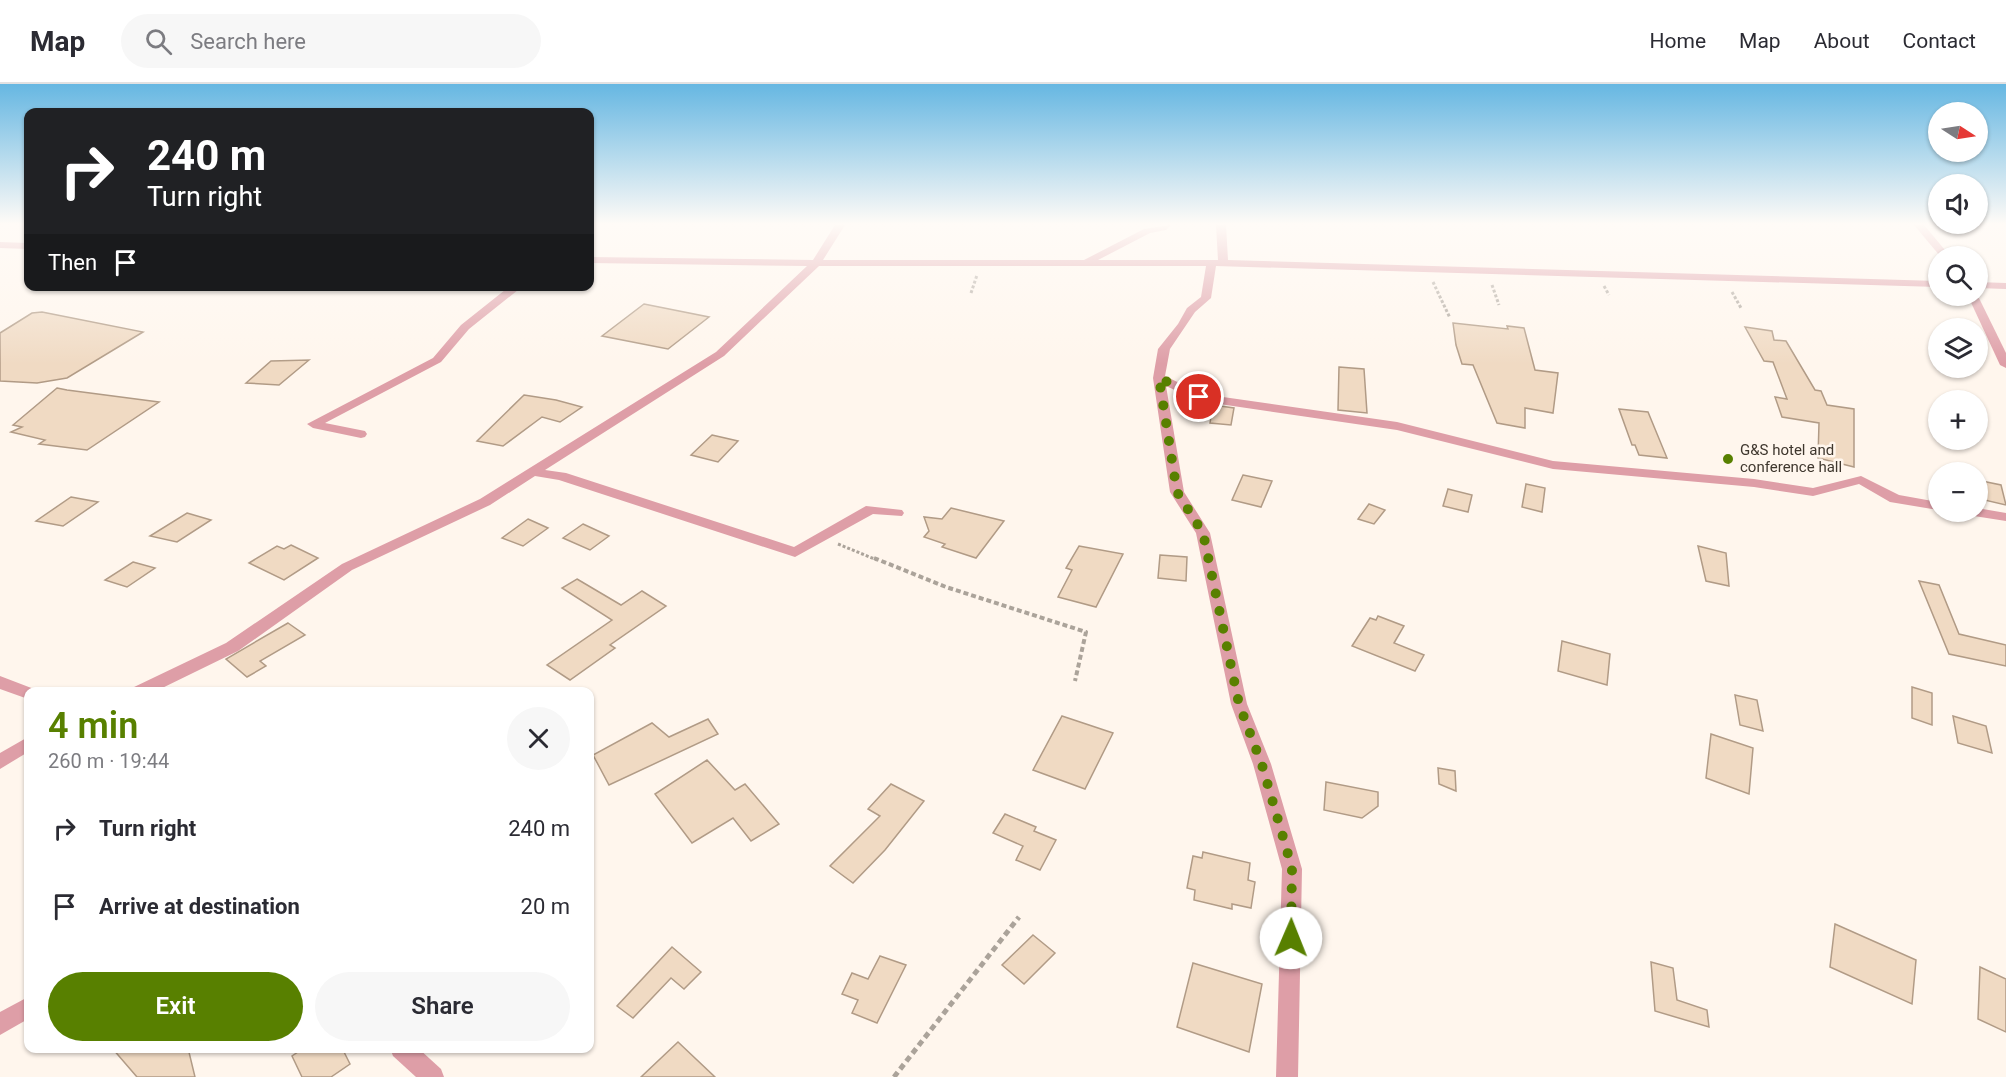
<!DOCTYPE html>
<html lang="en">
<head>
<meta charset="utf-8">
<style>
  :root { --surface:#fff; --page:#f7f7f7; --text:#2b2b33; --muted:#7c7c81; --line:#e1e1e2; --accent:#588000 }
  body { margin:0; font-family:Roboto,sans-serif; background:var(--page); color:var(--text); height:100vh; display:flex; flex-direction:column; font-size:22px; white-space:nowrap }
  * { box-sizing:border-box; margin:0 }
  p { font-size:20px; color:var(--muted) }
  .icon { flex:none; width:33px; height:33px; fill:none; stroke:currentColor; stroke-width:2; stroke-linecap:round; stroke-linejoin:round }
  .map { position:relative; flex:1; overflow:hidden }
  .details { position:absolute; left:24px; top:603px; width:570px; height:366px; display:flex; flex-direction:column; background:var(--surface); border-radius:12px; box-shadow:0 2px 4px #0004 }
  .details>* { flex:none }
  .banner { position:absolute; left:24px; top:24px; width:570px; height:183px; border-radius:12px; box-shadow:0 2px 4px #0004; background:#202124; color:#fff; overflow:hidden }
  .needle { width:39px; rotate:102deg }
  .fabs { position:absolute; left:1928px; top:18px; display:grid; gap:12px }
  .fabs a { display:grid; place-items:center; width:60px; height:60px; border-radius:50%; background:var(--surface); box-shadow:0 2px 4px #0004; font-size:30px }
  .pin { position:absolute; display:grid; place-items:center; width:51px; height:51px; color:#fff; margin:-26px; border:3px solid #fff; border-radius:50%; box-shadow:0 2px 6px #0007 }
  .me { position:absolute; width:66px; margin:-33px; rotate:1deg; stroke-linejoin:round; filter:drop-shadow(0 0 4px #0008) }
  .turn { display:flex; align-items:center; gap:21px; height:126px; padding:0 24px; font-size:27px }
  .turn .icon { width:78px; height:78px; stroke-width:2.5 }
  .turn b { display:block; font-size:42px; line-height:51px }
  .then { display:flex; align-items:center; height:57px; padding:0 24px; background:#0003; gap:12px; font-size:22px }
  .round { display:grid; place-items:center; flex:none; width:63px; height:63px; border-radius:32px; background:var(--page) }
  .summary { display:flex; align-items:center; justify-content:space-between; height:102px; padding:0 24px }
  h1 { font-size:36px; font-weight:600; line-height:45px; color:var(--accent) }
  .primary-button { display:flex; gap:12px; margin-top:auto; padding:12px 24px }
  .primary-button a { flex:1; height:69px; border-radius:36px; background:var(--accent); color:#fff; font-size:24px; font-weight:600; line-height:69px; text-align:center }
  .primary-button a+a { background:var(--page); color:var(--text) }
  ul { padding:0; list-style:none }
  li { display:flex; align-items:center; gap:18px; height:78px; padding:0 24px }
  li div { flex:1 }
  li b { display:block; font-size:22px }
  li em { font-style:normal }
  header { display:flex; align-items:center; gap:36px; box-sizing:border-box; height:84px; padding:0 30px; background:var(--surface); border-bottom:2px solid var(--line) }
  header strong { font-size:28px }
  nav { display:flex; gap:33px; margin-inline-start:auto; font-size:21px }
  .search { width:420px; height:54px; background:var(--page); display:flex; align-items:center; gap:15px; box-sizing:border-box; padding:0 21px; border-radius:33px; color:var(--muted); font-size:22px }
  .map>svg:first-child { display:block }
  .building { fill:#f0dac3; stroke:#b19b86; stroke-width:1.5 }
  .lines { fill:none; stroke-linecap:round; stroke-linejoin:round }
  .path-far2 { stroke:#aba39a; stroke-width:3; stroke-dasharray:3 2; stroke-linecap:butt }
  .path-far1 { stroke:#aba39a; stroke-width:4; stroke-dasharray:5 3; stroke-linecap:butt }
  .path { stroke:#aba39a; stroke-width:5; stroke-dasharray:6 4; stroke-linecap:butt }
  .minor { fill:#de9ea7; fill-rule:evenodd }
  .route { stroke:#588000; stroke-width:10; stroke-dasharray:0 18 }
  .poi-dot { fill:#588000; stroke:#fff6ed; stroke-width:2 }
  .labels { text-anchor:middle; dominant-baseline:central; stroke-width:5; stroke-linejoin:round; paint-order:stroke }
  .poi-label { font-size:15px; fill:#3f372e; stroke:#fff6ed; text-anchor:start }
</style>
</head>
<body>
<header>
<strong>Map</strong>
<div class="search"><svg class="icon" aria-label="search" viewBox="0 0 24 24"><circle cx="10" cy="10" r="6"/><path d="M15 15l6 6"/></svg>Search here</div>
<nav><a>Home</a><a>Map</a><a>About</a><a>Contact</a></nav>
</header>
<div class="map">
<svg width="2006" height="993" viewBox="0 0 2006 993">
  <rect width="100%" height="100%" fill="#fff6ed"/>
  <g class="building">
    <path d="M644,220L709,233L668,265L602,252Z"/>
    <path d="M42,228L143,248L67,294L37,299L0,297V249L32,229Z"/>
    <path d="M1453,239L1508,245L1507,242L1524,244L1535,286L1558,289L1553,329L1525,324V344L1497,339L1473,281L1462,280L1456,261Z"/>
    <path d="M1745,243L1772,247L1774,256L1786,257L1815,306L1821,307L1827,321L1854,325V383L1818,374L1819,339L1782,333L1775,313L1787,315L1773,278L1764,277Z"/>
    <path d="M309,276L279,301L246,299L271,277Z"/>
    <path d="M1339,283L1364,285L1367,329L1338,326Z"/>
    <path d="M57,304L67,306L159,318L87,366L39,360L45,356L11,348L22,343L13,341Z"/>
    <path d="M524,311L556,316L582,323L560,338L542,333L503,362L477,357Z"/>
    <path d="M1213,321L1234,324L1231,341L1210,339Z"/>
    <path d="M1619,325L1648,328L1667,374L1639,371L1635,361H1632Z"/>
    <path d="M712,351L738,357L718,378L691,371Z"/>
    <path d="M1243,391L1272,397L1261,423L1232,416Z"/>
    <path d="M1977,396L2001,401L2006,421L1980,415Z"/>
    <path d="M1526,400L1545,404L1542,428L1522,423Z"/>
    <path d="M1448,405L1472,411L1468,428L1443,422Z"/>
    <path d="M71,413L98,418L63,442L36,437Z"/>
    <path d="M1369,420L1385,426L1374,440L1358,435Z"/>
    <path d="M951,424L1004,437L976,474L942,463L945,460L924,453L929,447L924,433L942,435Z"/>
    <path d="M187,429L211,436L177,458L150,452Z"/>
    <path d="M528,435L548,444L523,462L502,454Z"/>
    <path d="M583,440L609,452L590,466L563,454Z"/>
    <path d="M291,461L318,474L284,496L249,479L277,462L284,465Z"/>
    <path d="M1079,462L1123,470L1096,523L1058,513L1072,486L1066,484Z"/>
    <path d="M1698,462L1726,469L1729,502L1706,497Z"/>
    <path d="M1160,471L1187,473L1186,497L1158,494Z"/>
    <path d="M133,478L155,484L127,503L105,496Z"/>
    <path d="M577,495L621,521L642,507L666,522L610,561L615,564L570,596L547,581L612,536L562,504Z"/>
    <path d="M1919,497L1939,501L1959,550L2006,561V582L1949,570Z"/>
    <path d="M1378,532L1404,542L1394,559L1424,571L1415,587L1352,562L1370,534L1376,536Z"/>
    <path d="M288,539L305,551L260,577L266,582L247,593L226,575Z"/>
    <path d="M1562,557L1610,570L1607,601L1558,587Z"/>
    <path d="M1912,603L1932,609V641L1912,634Z"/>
    <path d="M1735,611L1757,616L1763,647L1740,641Z"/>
    <path d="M1062,632L1113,649L1085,705L1033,686Z"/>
    <path d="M1953,632L1986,642L1992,669L1958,659Z"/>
    <path d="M708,635L718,650L609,701L593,671L652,639L669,653Z"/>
    <path d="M1711,650L1753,664L1749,710L1706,694Z"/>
    <path d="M707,676L735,706L745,700L779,740L751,757L733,734L692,759L655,710Z"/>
    <path d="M1438,684L1455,687L1456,707L1439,700Z"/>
    <path d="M1326,698L1378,708V722L1362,734L1324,726Z"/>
    <path d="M891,700L924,717L885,766L853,799L830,782L880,732L868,725Z"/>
    <path d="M1005,730L1036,743L1034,747L1056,756L1040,786L1016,776L1023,762L993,749Z"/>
    <path d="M1203,768L1250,779L1248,796L1255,798L1251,824L1232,820V825L1194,816L1195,806L1187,804L1193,772L1202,774Z"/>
    <path d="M1835,840L1916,876L1912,920L1830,883Z"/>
    <path d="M1033,851L1055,869L1024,900L1002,881Z"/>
    <path d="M672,863L701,888L684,905L671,894L633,934L617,922Z"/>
    <path d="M880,872L906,881L877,939L852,929L858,916L842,910L852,889L868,895Z"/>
    <path d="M1651,878L1673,884L1677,916L1707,926L1709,943L1655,927Z"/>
    <path d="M1193,879L1262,900L1249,968L1177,943Z"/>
    <path d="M1980,883L2006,895V948L1978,935Z"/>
    <path d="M678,958L715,993H641Z"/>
    <path d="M112,964H188L195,993H137Z"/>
    <path d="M304,964H342L350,980L331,993H302L292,972Z"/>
  </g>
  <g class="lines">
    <g class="path-far2">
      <path d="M1433,198L1450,234"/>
      <path d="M1492,201L1499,221"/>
      <path d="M1604,202L1609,211"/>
      <path d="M1732,208L1741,224"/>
      <path d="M971,209L977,191"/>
      <path d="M838,460L877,476"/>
    </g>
    <path class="path-far1" d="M874,474L946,503L1086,548L1075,597"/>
    <path class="path" d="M894,993L1019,833"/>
    <g class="minor">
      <path d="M835,141H845L823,176H1084L1144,145L1171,141L1166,146L1150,149L1098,176H1218L1216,141H1226L1228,176L1938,197V203L1216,182L1211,214L1195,228L1170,265L1165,292L1202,310L1397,338L1553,377L1754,395L1813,404L1861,392L1899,411L1938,418V426L1890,418L1859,400L1813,412L1754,403L1553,385L1397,346L1199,317L1166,302L1184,408L1210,449L1247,620L1271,680L1302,785L1298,993H1276L1282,785L1253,680L1231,620L1196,449L1170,408L1153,294L1158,265L1178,240L1187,224L1201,213L1206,182H819L724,272L545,386L566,389L794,463L866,422L902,426L904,429L902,432L873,430L795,473L559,396L535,392L490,421L352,486L238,567L154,608H130L132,604L226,559L342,480L480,415L716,268L807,182L590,179V173L813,176Z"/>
      <path d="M1914,141H1924L1950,172H1940Z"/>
      <path d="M0,158L28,159V165L0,164Z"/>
      <path d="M1977,198L2006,199V205L1977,204Z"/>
      <path d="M510,202H523L469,245L441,278L325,339L365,347L367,350L365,353L361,354L313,344L307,340L433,274L461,241Z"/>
      <path d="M1977,210L2006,269V284L2000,281L1968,212Z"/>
      <path d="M1977,424L2006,429V437L1974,432L1967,428H1977Z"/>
      <path d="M0,592L34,605L36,608H28V615L0,605Z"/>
      <path d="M28,653V668L0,685V669Z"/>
      <path d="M28,913V935L0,951V928Z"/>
      <path d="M390,964H418L441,985L444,993H416L393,972Z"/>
    </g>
  </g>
  <linearGradient id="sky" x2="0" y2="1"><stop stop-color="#66b7e2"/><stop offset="0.5" stop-color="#fffbf7"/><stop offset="1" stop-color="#fffbf7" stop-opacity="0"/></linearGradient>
  <rect width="2006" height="280" fill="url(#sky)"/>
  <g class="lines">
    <path class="route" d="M1199,313L1159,294L1177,408L1203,449L1239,620L1262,681L1292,784L1291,854"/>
  </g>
  <circle class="poi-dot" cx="1728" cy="375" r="6"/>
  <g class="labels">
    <g class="poi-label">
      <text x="1740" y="366">G&amp;S hotel and<tspan x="1740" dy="17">conference hall</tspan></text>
    </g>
  </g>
</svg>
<div class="fabs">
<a><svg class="needle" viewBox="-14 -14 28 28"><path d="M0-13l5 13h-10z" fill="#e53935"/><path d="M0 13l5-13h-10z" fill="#7c7c81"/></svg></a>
<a><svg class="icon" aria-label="sound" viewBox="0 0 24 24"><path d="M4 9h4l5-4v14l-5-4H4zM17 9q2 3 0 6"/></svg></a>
<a><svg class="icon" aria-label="search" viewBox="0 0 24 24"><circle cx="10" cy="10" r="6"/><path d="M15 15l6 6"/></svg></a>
<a><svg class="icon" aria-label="layers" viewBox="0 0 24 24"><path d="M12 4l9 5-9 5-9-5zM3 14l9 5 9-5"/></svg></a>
<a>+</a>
<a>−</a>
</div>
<div class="pin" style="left:1199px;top:313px;background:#d93025"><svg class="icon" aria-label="arrive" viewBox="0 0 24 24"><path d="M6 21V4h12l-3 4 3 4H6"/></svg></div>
<svg class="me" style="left:1291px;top:854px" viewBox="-20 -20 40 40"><circle r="19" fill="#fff"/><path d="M0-13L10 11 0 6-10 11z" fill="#588000"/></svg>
<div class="banner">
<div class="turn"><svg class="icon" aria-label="right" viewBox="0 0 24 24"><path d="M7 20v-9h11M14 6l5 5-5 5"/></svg><div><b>240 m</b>Turn right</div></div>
<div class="then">Then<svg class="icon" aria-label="arrive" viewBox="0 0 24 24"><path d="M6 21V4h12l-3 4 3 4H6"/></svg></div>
</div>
<section class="details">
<div class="summary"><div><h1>4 min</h1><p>260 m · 19:44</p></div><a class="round"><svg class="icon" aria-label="close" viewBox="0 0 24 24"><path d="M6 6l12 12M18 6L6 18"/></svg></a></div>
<ul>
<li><svg class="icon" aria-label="right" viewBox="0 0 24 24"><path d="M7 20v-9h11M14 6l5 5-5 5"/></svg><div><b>Turn right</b></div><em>240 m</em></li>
<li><svg class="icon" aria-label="arrive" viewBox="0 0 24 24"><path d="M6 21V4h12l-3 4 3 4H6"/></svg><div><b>Arrive at destination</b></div><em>20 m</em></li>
</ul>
<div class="primary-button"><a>Exit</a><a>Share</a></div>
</section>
</div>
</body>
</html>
